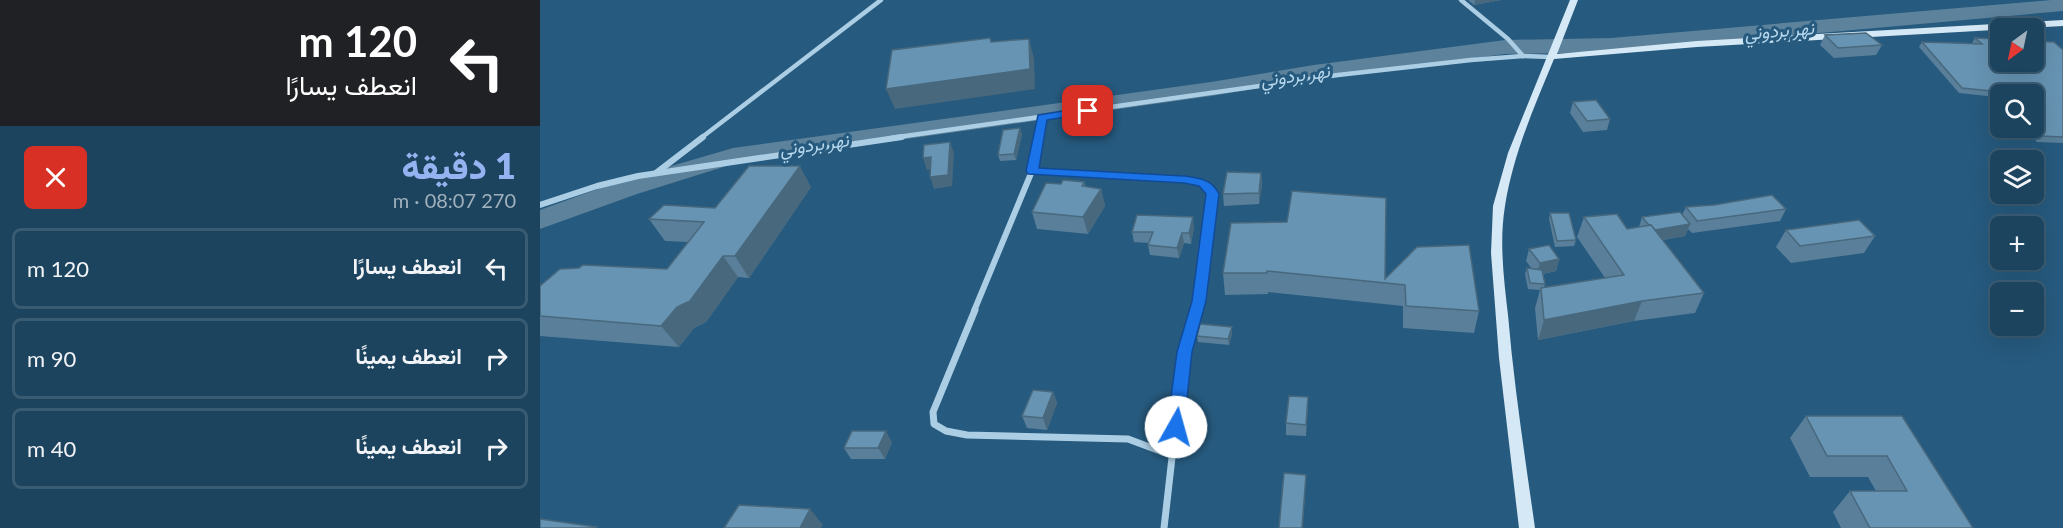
<!DOCTYPE html>
<html lang="ar">
<head>
<meta charset="utf-8">
<style>
  :root { --surface:#1c445e; --page:#294e67; --text:#f1f3f6; --muted:#a0b0bc; --line:#3a5c73; --accent:#95b2f1 }
  body { margin:0; font-family:Lato,Vazirmatn,sans-serif; background:var(--page); color:var(--text); direction:rtl; height:100vh; display:flex; flex-direction:column; font-size:22px; white-space:nowrap }
  * { box-sizing:border-box; margin:0 }
  p { font-size:20px; color:var(--muted) }
  .icon { flex:none; width:33px; height:33px; fill:none; stroke:currentColor; stroke-width:2; stroke-linecap:round; stroke-linejoin:round }
  .map { position:relative; flex:1; overflow:hidden; direction:ltr }
  .sheet { display:flex; flex-direction:column; background:var(--surface); width:540px }
  .sheet>* { flex:none }
  .top-card { background:#202124; color:#fff; overflow:hidden }
  .needle { width:39px; rotate:213deg }
  .fabs { position:absolute; left:1450px; top:18px; display:grid; gap:12px }
  .fabs a { display:grid; place-items:center; width:54px; height:54px; border-radius:9px; background:var(--surface); box-shadow:0 6px 24px #0002,0 0 0 2px var(--line); font-size:30px }
  .pin { position:absolute; display:grid; place-items:center; width:51px; height:51px; color:#fff; margin:-26px; border-radius:12px; box-shadow:0 3px 9px #0006 }
  .me { position:absolute; width:66px; margin:-33px; rotate:7deg; stroke-linejoin:round; filter:drop-shadow(0 0 4px #0008) }
  .turn { display:flex; align-items:center; gap:21px; height:126px; padding:0 24px; font-size:27px }
  .turn .icon { width:78px; height:78px; stroke-width:2.5 }
  .turn b { display:block; font-size:42px; line-height:51px }
  .round { display:grid; place-items:center; flex:none; width:63px; height:63px; border-radius:9px; background:var(--page) }
  .overview { display:flex; align-items:center; justify-content:space-between; height:102px; padding:0 24px }
  h1 { font-size:36px; font-weight:800; line-height:45px; color:var(--accent) }
  ul { padding:0; list-style:none }
  li { display:flex; align-items:center; gap:18px; height:81px; margin:0 12px 9px; padding:0 12px; border:3px solid var(--line); border-radius:9px }
  li div { flex:1 }
  li b { display:block; font-size:22px }
  li em { font-style:normal }
  main { display:flex; flex:1; min-height:0 }
  .map>svg:first-child { display:block }
  .lines { fill:none; stroke-linecap:round; stroke-linejoin:round }
  .river { fill:#5d829b; fill-rule:evenodd }
  .street-far2 { stroke:#accee5; stroke-width:4.5 }
  .street-far1 { stroke:#accee5; stroke-width:6 }
  .street { stroke:#accee5; stroke-width:7 }
  .secondary { fill:#d5e8f5; fill-rule:evenodd }
  .wall { fill:#597f9a }
  .shaded-wall { fill:#48687d }
  .building { fill:#6794b3; stroke:#48687d; stroke-width:1.5 }
  .route { fill:#1a73e8; stroke:#114b97; stroke-width:1.5 }
  .labels { text-anchor:middle; dominant-baseline:central; stroke-width:6; stroke-linejoin:round; paint-order:stroke }
  .far-water-label { font-size:18px; font-style:italic; fill:#b7d8ed; stroke:#265a7e }
</style>
</head>
<body>
<main>
<div class="map">
<svg width="1523" height="528" viewBox="0 0 1523 528">
  <rect width="100%" height="100%" fill="#265a7e"/>
  <g class="lines">
    <path class="river" d="M1511,0H1523V11L1071,52L965,54L774,79L671,96L196,163L97,194L0,229V210L77,182L193,148L671,82L774,65L965,40L1071,38Z"/>
    <g class="street-far2">
      <path d="M921,0L968,39L983,56"/>
      <path d="M161,138L341,0"/>
      <path d="M351,138L798,75L931,60L983,56L1011,57"/>
      <path d="M498,138L502,117"/>
    </g>
    <g class="street-far1">
      <path d="M492,171L644,179C656,181 666,182 673,194L656,311"/>
      <path d="M116,173L163,137"/>
      <path d="M0,205L57,186L98,176L362,137"/>
      <path d="M434,311L492,171L498,137"/>
    </g>
    <g class="street">
      <path d="M435,310L393,412L394,424L406,431L427,435L588,439L631,455"/>
      <path d="M624,528L644,352L656,310"/>
    </g>
    <path class="secondary" d="M1030,0H1038L1017,54L1157,41L1523,20V26L1157,47L1014,59C994,107 973,155 965,206C959,242 964,280 968,315C974,386 985,457 995,528H979L959,358L951,253L953,206L968,153Z"/>
  </g>
  <g class="wall">
    <path d="M928,0H961L934,5Z"/>
    <path d="M1285,35L1342,45L1336,55L1294,58L1280,45Z"/>
    <path d="M1435,38L1523,49V143L1497,142L1484,128H1494V94H1461V102L1457,97L1419,93L1379,47L1382,42L1432,43Z"/>
    <path d="M1033,102L1070,119L1067,130L1043,132L1030,113Z"/>
    <path d="M482,134L476,160L460,161L458,155Z"/>
    <path d="M721,173L722,185L719,204L684,206L683,194Z"/>
    <path d="M544,182L545,186L561,189L565,206L548,234L497,229L492,212L521,184Z"/>
    <path d="M271,187L209,278L198,277L166,322L154,328L139,347L0,336V286L127,269L148,242L125,241L109,219L175,208Z"/>
    <path d="M1146,207L1246,209L1240,221L1152,233L1148,229L1145,236L1123,240L1164,293L1155,313L1094,321L998,340L995,308L1000,290L988,289L985,274L987,268L992,269L986,261L989,249L1019,259L1016,271L1003,274L1005,284L1004,287L1065,278L1037,237L1044,217L1087,229L1099,227L1102,217L1142,215Z"/>
    <path d="M1010,213L1036,240L1034,246L1015,247L1009,219Z"/>
    <path d="M691,223L845,279L877,247L939,311L934,333L863,328V306L728,292V294L685,295L683,273Z"/>
    <path d="M654,227L651,244L644,243L639,258L610,255L608,245L609,243L594,242L592,232Z"/>
    <path d="M1246,230L1335,236L1324,253L1251,263L1236,247Z"/>
    <path d="M692,327V333L689,345L658,342L657,336Z"/>
    <path d="M513,392L517,403L507,430L487,428L482,416Z"/>
    <path d="M768,397L766,436L746,435V423Z"/>
    <path d="M1266,416H1362L1433,528H1301L1293,512L1310,491H1336L1328,477H1270L1250,438Z"/>
    <path d="M352,442L345,459H311L304,448Z"/>
  </g>
  <g class="shaded-wall">
    <path d="M935,0H961L934,5Z"/>
    <path d="M489,39L494,59L495,89L355,109L346,89Z"/>
    <path d="M480,128L482,134L476,160L474,154Z"/>
    <path d="M410,142L414,153L412,186L394,189L390,177Z"/>
    <path d="M391,157L395,169L387,170L383,158Z"/>
    <path d="M260,166L271,187L209,278L195,256Z"/>
    <path d="M721,173L722,185L719,204V193Z"/>
    <path d="M561,189L565,206L548,234L543,217Z"/>
    <path d="M653,217L654,227L651,244L649,233Z"/>
    <path d="M1150,224L1145,236L1108,242L1112,230Z"/>
    <path d="M642,233L644,243L639,258L637,248Z"/>
    <path d="M183,256L198,277L166,322L154,328L139,347L121,326Z"/>
    <path d="M1019,259L1016,271L996,275L1000,263Z"/>
    <path d="M1102,301L1094,321L998,340L1004,320Z"/>
    <path d="M692,327V333L689,345L688,339Z"/>
    <path d="M513,392L517,403L507,430L503,418Z"/>
    <path d="M768,397V409L766,436V425Z"/>
    <path d="M346,431L352,442L345,459L338,448Z"/>
    <path d="M766,475L763,528H762Z"/>
    <path d="M270,509L283,525L281,528H260Z"/>
  </g>
  <g class="building">
    <path d="M1326,33L1342,45L1298,48L1285,35Z"/>
    <path d="M450,38L451,42L489,39L490,69L346,89L352,50Z"/>
    <path d="M1435,38L1461,39V62H1494V41L1514,42L1522,49H1523V137L1501,136L1493,128L1494,94H1463L1461,92L1422,88L1382,42L1442,44Z"/>
    <path d="M1056,100L1070,119L1047,121L1033,102Z"/>
    <path d="M480,128L474,154L458,155L463,130Z"/>
    <path d="M410,142L408,175L390,177L391,157L383,158L384,145Z"/>
    <path d="M209,166H260L195,256H183L150,301L137,307L121,326L0,316V286L20,269L39,268L43,265L127,269L164,222L109,219L124,205L175,208Z"/>
    <path d="M687,172L721,173L719,193L683,194Z"/>
    <path d="M523,180L544,182L542,186L561,189L543,217L492,212L506,183L521,184Z"/>
    <path d="M752,191L846,198L845,279L877,247L929,245L939,311L866,306L865,285L727,271V273H683L691,223L747,222Z"/>
    <path d="M1232,195L1246,209L1157,221L1146,207L1174,205Z"/>
    <path d="M1140,212L1150,224L1115,230L1111,225H1109L1102,217Z"/>
    <path d="M1010,213H1029L1036,240L1017,241Z"/>
    <path d="M1077,214L1087,229L1111,225L1164,293L1102,301L1004,320L1001,288L1084,275L1044,217Z"/>
    <path d="M597,215L653,217L649,233H642L637,248L608,245L613,232H592Z"/>
    <path d="M1319,220L1335,236L1260,246L1246,230Z"/>
    <path d="M1009,245L1019,259L1000,263L989,249Z"/>
    <path d="M987,268L1002,270L1005,284L990,283Z"/>
    <path d="M660,324L692,327L688,339L657,336Z"/>
    <path d="M493,390L513,392L503,418L482,416Z"/>
    <path d="M749,396L768,397L766,425L746,423Z"/>
    <path d="M1266,416H1362L1433,528H1330L1310,491H1367L1347,456H1287Z"/>
    <path d="M312,431H346L338,448H304Z"/>
    <path d="M744,473L766,475L762,528H739Z"/>
    <path d="M199,505L270,509L260,528H184Z"/>
    <path d="M0,519L56,527L54,528H0Z"/>
  </g>
  <path class="route" d="M548,107L551,108V113L507,120L499,168L644,176C659,178 672,179 679,194L666,301L652,352L644,427L641,432L636,434L630,432L627,427L637,352L652,301L666,194L659,186L644,183L488,174L486,171L498,115Z"/>
  <g class="labels">
    <g class="far-water-label">
      <text transform="translate(1239 30) rotate(-5)">نهر بردوني</text>
      <text transform="translate(755 75) rotate(-8)">نهر بردوني</text>
      <text transform="translate(274 144) rotate(-8)">نهر بردوني</text>
    </g>
  </g>
</svg>
<div class="fabs">
<a><svg class="needle" viewBox="-14 -14 28 28"><path d="M0-13l5 13h-10z" fill="#e53935"/><path d="M0 13l5-13h-10z" fill="#a0b0bc"/></svg></a>
<a><svg class="icon" aria-label="search" viewBox="0 0 24 24"><circle cx="10" cy="10" r="6"/><path d="M15 15l6 6"/></svg></a>
<a><svg class="icon" aria-label="layers" viewBox="0 0 24 24"><path d="M12 4l9 5-9 5-9-5zM3 14l9 5 9-5"/></svg></a>
<a>+</a>
<a>−</a>
</div>
<div class="pin" style="left:548px;top:111px;background:#d93025"><svg class="icon" aria-label="arrive" viewBox="0 0 24 24"><path d="M6 21V4h12l-3 4 3 4H6"/></svg></div>
<svg class="me" style="left:636px;top:427px" viewBox="-20 -20 40 40"><circle r="19" fill="#fff"/><path d="M0-13L10 11 0 6-10 11z" fill="#1a73e8"/></svg>
</div>
<section class="sheet">
<div class="top-card">
<div class="turn"><svg class="icon" aria-label="left" viewBox="0 0 24 24"><path d="M17 20v-9H6M10 6l-5 5 5 5"/></svg><div><b>120 m</b>انعطف يسارًا</div></div>
</div>
<div class="overview"><div><h1>1 دقيقة</h1><p>270 m · 08:07</p></div><a class="round" style="background:#d93025;color:#fff"><svg class="icon" aria-label="close" viewBox="0 0 24 24"><path d="M6 6l12 12M18 6L6 18"/></svg></a></div>
<ul>
<li><svg class="icon" aria-label="left" viewBox="0 0 24 24"><path d="M17 20v-9H6M10 6l-5 5 5 5"/></svg><div><b>انعطف يسارًا</b></div><em>120 m</em></li>
<li><svg class="icon" aria-label="right" viewBox="0 0 24 24"><path d="M7 20v-9h11M14 6l5 5-5 5"/></svg><div><b>انعطف يمينًا</b></div><em>90 m</em></li>
<li><svg class="icon" aria-label="right" viewBox="0 0 24 24"><path d="M7 20v-9h11M14 6l5 5-5 5"/></svg><div><b>انعطف يمينًا</b></div><em>40 m</em></li>
</ul>
</section>
</main>
</body>
</html>
